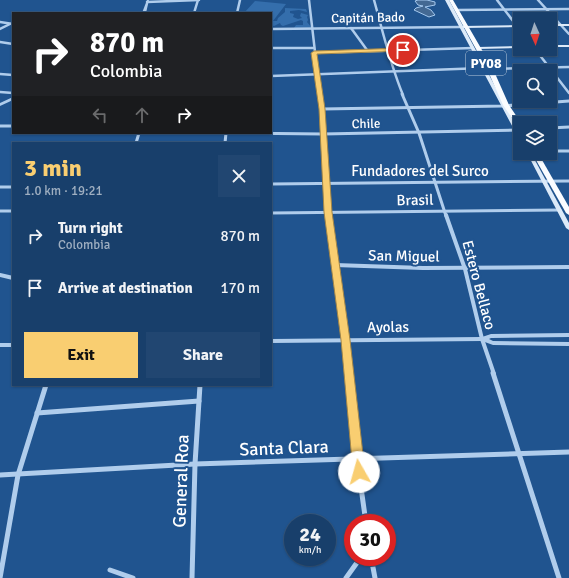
<!DOCTYPE html>
<html lang="en">
<head>
<meta charset="utf-8">
<style>
  :root { --surface:#183f6b; --page:#214671; --text:#f1f3f6; --muted:#9fafc1; --line:#36587e; --accent:#f9ce71 }
  body { margin:0; font-family:Signika,sans-serif; background:var(--page); color:var(--text); height:100vh; display:flex; flex-direction:column; font-size:15px; white-space:nowrap }
  * { box-sizing:border-box; margin:0 }
  p { font-size:13px; color:var(--muted) }
  .icon { flex:none; width:22px; height:22px; fill:none; stroke:currentColor; stroke-width:2; stroke-linecap:round; stroke-linejoin:round }
  .map { position:relative; flex:1; overflow:hidden }
  .drawer { position:absolute; left:12px; top:142px; width:260px; height:244px; display:flex; flex-direction:column; background:var(--surface); border-radius:0px; box-shadow:0 1px 3px #0004,0 0 0 1px var(--line) }
  .drawer>* { flex:none }
  .top-card { position:absolute; left:12px; top:12px; width:260px; height:122px; border-radius:0px; box-shadow:0 1px 3px #0004,0 0 0 1px var(--line); background:#202124; color:#fff; overflow:hidden }
  .needle { width:26px; rotate:177deg }
  .fabs { position:absolute; left:513px; top:12px; display:grid; gap:8px }
  .fabs a { display:grid; place-items:center; width:44px; height:44px; border-radius:0px; background:var(--surface); box-shadow:0 1px 3px #0004,0 0 0 1px var(--line); font-size:20px }
  .speed { position:absolute; left:284px; top:514px; display:flex; gap:8px; font-size:20px; font-weight:700; text-align:center }
  .speed>* { display:grid; place-content:center; width:52px; height:52px; border-radius:50%; background:var(--surface); box-shadow:0 1px 3px #0004,0 0 0 1px var(--line); line-height:1 }
  .speed small { font-size:10px; font-weight:400 }
  .speed .limit { border:6px solid #d22; background:#fff; color:#111 }
  .pin { position:absolute; display:grid; place-items:center; width:34px; height:34px; color:#fff; margin:-17px; border:2px solid #fff; border-radius:50%; box-shadow:0 1px 4px #0007 }
  .me { position:absolute; width:44px; margin:-22px; rotate:353deg; stroke-linejoin:round; filter:drop-shadow(0 0 3px #0008) }
  .turn { display:flex; align-items:center; gap:14px; height:84px; padding:0 12px; font-size:18px }
  .turn .icon { width:52px; height:52px; stroke-width:2.5 }
  .turn b { display:block; font-size:28px; line-height:34px }
  .lanes { display:flex; align-items:center; height:38px; padding:0 12px; background:#0003; justify-content:center; gap:20px; direction:ltr }
  .lanes .off { opacity:.35 }
  .round { display:grid; place-items:center; flex:none; width:42px; height:42px; border-radius:0px; background:var(--page) }
  .head { display:flex; align-items:center; justify-content:space-between; height:68px; padding:0 12px }
  h1 { font-size:24px; font-weight:700; line-height:30px; color:var(--accent) }
  .cta { display:flex; gap:8px; margin-top:auto; padding:8px 12px }
  .cta a { flex:1; height:46px; border-radius:0px; background:var(--accent); color:#111; font-size:16px; font-weight:700; line-height:46px; text-align:center }
  .cta a+a { background:var(--page); color:var(--text) }
  ul { padding:0; list-style:none }
  li { display:flex; align-items:center; gap:12px; height:52px; padding:0 12px }
  li div { flex:1 }
  li b { display:block; font-size:15px }
  li em { font-style:normal }
  .map>svg:first-child { display:block }
  .green { fill:#346eac }
  .water { fill:#446993; stroke:#a4c8ee }
  .lines { fill:none; stroke-linecap:round; stroke-linejoin:round }
  .minor-far3 { stroke:#b0cdec; stroke-width:2.5 }
  .minor-far2 { stroke:#b0cdec; stroke-width:3 }
  .minor-far1 { stroke:#b0cdec; stroke-width:4 }
  .minor { stroke:#b0cdec; stroke-width:5 }
  .tertiary { fill:#b0cdec; fill-rule:evenodd }
  .secondary { fill:#dceaf9; fill-rule:evenodd }
  .trunk { fill:#fafcff; fill-rule:evenodd }
  .route { fill:#f9ce71; stroke:#a28649 }
  .labels { text-anchor:middle; dominant-baseline:central; stroke-width:4; stroke-linejoin:round; paint-order:stroke }
  .far-street-label { font-size:13px; fill:#fff; stroke:#20548f }
  .shield { fill:#20548f; stroke:#bcccdd; stroke-width:1 }
  .shield-label { font-size:14px; font-weight:bold; fill:#fff }
  .street-label { font-size:15px; fill:#fff; stroke:#20548f }
  .near-street-label { font-size:18px; fill:#fff; stroke:#20548f }
</style>
</head>
<body>
<div class="map">
<svg width="569" height="578" viewBox="0 0 569 578">
  <rect width="100%" height="100%" fill="#20548f"/>
  <path class="green" d="M255,1L286,4L273,21H277L278,18L285,12V8L306,9L307,12L299,10L290,11V13L294,14L293,17L298,19L302,18L300,16L301,13L308,15L307,17L308,20L307,22L312,28H294L296,25H303V21L301,20L283,26L281,25L280,23L274,26L271,25V13H244Z"/>
  <path class="water" d="M418,0H427L435,2V5L425,7L431,10L435,15L429,17L414,10L416,8L423,6L418,5L415,1Z"/>
  <g class="lines">
    <g class="minor-far3">
      <path d="M309,0L320,95"/>
      <path d="M374,0C383,32 390,64 403,95"/>
      <path d="M497,0L520,30"/>
      <path d="M538,0L569,34"/>
      <path d="M147,2L199,0"/>
      <path d="M457,10L569,9"/>
      <path d="M194,13L198,0"/>
      <path d="M237,13L240,0"/>
      <path d="M0,22L13,24"/>
      <path d="M351,28L367,50"/>
      <path d="M0,29L10,24"/>
      <path d="M271,29L461,27"/>
      <path d="M0,42L13,44"/>
      <path d="M271,48H313"/>
      <path d="M535,49L569,93"/>
      <path d="M314,53L473,48"/>
      <path d="M490,69L569,67"/>
      <path d="M0,74L13,75"/>
      <path d="M271,76L483,68"/>
      <path d="M0,92L13,93"/>
    </g>
    <g class="minor-far2">
      <path d="M320,94L328,216"/>
      <path d="M402,94L419,133L446,216"/>
      <path d="M322,109L503,106L569,101"/>
      <path d="M0,126H13"/>
      <path d="M550,128L569,127"/>
      <path d="M213,133L323,134L520,130"/>
      <path d="M136,143L139,133"/>
      <path d="M225,143L226,133"/>
      <path d="M550,151H569"/>
      <path d="M271,184L569,181"/>
      <path d="M0,187H13"/>
      <path d="M0,211H13"/>
      <path d="M271,213L560,210"/>
    </g>
    <g class="minor-far1">
      <path d="M328,215L348,374"/>
      <path d="M446,215L465,269L482,339L494,374"/>
      <path d="M335,265L423,268L569,267"/>
      <path d="M0,275L13,278"/>
    </g>
    <g class="minor">
      <path d="M348,373L357,459L366,523"/>
      <path d="M493,373L559,578"/>
      <path d="M37,413L199,401"/>
      <path d="M0,475L195,464L569,452"/>
      <path d="M371,557L375,578"/>
      <path d="M110,570L133,578"/>
      <path d="M0,578L18,475L46,385"/>
      <path d="M192,578L195,464L200,385"/>
      <path d="M346,578L361,557"/>
    </g>
    <g class="tertiary">
      <path d="M147,0H149L146,13H142Z"/>
      <path d="M13,97V100L0,106V103Z"/>
      <path d="M569,333V337L491,338L489,339L493,341L569,342V346L493,345L482,341L271,343V339L482,337L491,334Z"/>
      <rect x="0" y="343" width="13" height="4"/>
    </g>
    <g class="secondary">
      <path d="M445,0H449L463,26L520,25V27L464,28L520,133V138L518,137Z"/>
      <rect x="550" y="24" width="19" height="2"/>
      <rect x="550" y="45" width="19" height="2"/>
      <path d="M520,46V48L478,49L476,48L478,47Z"/>
      <path d="M527,153H531L569,223V230L566,228Z"/>
    </g>
    <g class="trunk">
      <path d="M449,0H453L493,69L509,105L521,123L520,128L518,127L503,105L487,69Z"/>
      <path d="M532,153H538L569,207V215L566,213Z"/>
    </g>
  </g>
  <path class="route" d="M403,48L405,49V51L317,54L325,109L332,212L350,340L365,472L363,476L359,477L355,476L353,472L341,340L324,212L319,109L311,53L314,51Z"/>
  <g class="labels">
    <g class="far-street-label">
      <text transform="translate(368 18) rotate(-1)">Capitán Bado</text>
      <text transform="translate(366 124) rotate(-1)">Chile</text>
    </g>
    <rect class="shield" x="466" y="51" width="40" height="24" rx="3"/>
    <g class="shield-label">
      <text x="486" y="63">PY08</text>
    </g>
    <g class="street-label">
      <text x="420" y="171">Fundadores del Surco</text>
      <text transform="translate(415 200) rotate(-1)">Brasil</text>
      <text transform="translate(404 256) rotate(1)">San Miguel</text>
      <text transform="translate(479 285) rotate(75)">Estero Bellaco</text>
      <text transform="translate(388 327) rotate(-1)">Ayolas</text>
    </g>
    <g class="near-street-label">
      <text transform="translate(284 448) rotate(-2)">Santa Clara</text>
      <text transform="translate(181 481) rotate(-88)">General Roa</text>
    </g>
  </g>
</svg>
<div class="fabs">
<a><svg class="needle" viewBox="-14 -14 28 28"><path d="M0-13l5 13h-10z" fill="#e53935"/><path d="M0 13l5-13h-10z" fill="#9fafc1"/></svg></a>
<a><svg class="icon" aria-label="search" viewBox="0 0 24 24"><circle cx="10" cy="10" r="6"/><path d="M15 15l6 6"/></svg></a>
<a><svg class="icon" aria-label="layers" viewBox="0 0 24 24"><path d="M12 4l9 5-9 5-9-5zM3 14l9 5 9-5"/></svg></a>
</div>
<div class="speed"><div>24<small>km/h</small></div><div class="limit">30</div></div>
<div class="pin" style="left:403px;top:50px;background:#d93025"><svg class="icon" aria-label="arrive" viewBox="0 0 24 24"><path d="M6 21V4h12l-3 4 3 4H6"/></svg></div>
<svg class="me" style="left:359px;top:472px" viewBox="-20 -20 40 40"><circle r="19" fill="#fff"/><path d="M0-13L10 11 0 6-10 11z" fill="#f9ce71"/></svg>
<div class="top-card">
<div class="turn"><svg class="icon" aria-label="right" viewBox="0 0 24 24"><path d="M7 20v-9h11M14 6l5 5-5 5"/></svg><div><b>870 m</b>Colombia</div></div>
<div class="lanes"><svg class="icon off" aria-label="left" viewBox="0 0 24 24"><path d="M17 20v-9H6M10 6l-5 5 5 5"/></svg><svg class="icon off" aria-label="ahead" viewBox="0 0 24 24"><path d="M12 20V5M6 11l6-6 6 6"/></svg><svg class="icon" aria-label="right" viewBox="0 0 24 24"><path d="M7 20v-9h11M14 6l5 5-5 5"/></svg></div>
</div>
<section class="drawer">
<div class="head"><div><h1>3 min</h1><p>1.0 km · 19:21</p></div><a class="round"><svg class="icon" aria-label="close" viewBox="0 0 24 24"><path d="M6 6l12 12M18 6L6 18"/></svg></a></div>
<ul>
<li><svg class="icon" aria-label="right" viewBox="0 0 24 24"><path d="M7 20v-9h11M14 6l5 5-5 5"/></svg><div><b>Turn right</b><p>Colombia</p></div><em>870 m</em></li>
<li><svg class="icon" aria-label="arrive" viewBox="0 0 24 24"><path d="M6 21V4h12l-3 4 3 4H6"/></svg><div><b>Arrive at destination</b></div><em>170 m</em></li>
</ul>
<div class="cta"><a>Exit</a><a>Share</a></div>
</section>
</div>
</body>
</html>
